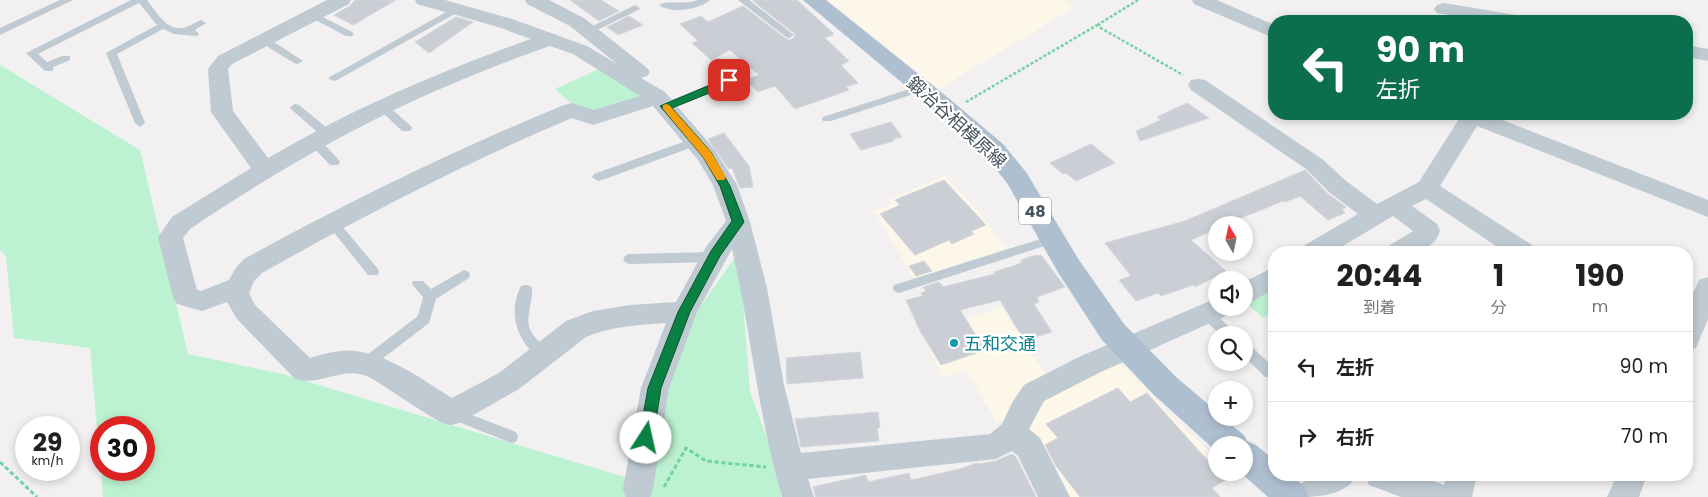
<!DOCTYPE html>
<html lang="ja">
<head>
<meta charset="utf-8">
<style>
  :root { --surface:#fff; --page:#f2f2f2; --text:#202124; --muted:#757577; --line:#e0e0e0 }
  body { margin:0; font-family:Poppins,"Noto Sans JP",sans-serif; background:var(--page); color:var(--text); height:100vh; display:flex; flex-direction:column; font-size:19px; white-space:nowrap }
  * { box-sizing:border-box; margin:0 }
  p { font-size:16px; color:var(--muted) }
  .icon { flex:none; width:28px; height:28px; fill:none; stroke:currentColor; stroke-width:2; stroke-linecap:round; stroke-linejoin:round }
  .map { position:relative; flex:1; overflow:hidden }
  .sheet { position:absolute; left:1268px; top:246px; width:425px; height:235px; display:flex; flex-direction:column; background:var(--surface); border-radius:20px; box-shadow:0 2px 8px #0003 }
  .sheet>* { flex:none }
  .top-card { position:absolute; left:1268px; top:15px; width:425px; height:105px; border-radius:20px; box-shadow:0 2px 8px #0003; background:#0b6e4f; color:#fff; overflow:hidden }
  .needle { width:32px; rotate:351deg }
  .fabs { position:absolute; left:1208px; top:216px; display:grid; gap:10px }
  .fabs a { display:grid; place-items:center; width:45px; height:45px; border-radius:50%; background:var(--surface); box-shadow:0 2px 8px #0003; font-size:25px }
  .speed { position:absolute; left:15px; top:416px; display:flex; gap:10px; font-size:25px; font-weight:700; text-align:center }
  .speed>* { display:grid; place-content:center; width:65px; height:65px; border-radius:50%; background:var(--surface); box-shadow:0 2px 8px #0003; line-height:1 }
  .speed small { font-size:12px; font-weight:400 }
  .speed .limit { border:8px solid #d22; background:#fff; color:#111 }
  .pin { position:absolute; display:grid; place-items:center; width:42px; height:42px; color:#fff; margin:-21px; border-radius:10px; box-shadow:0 2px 8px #0006 }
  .me { position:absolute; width:55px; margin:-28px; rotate:10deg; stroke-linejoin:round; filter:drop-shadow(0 0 4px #0008) }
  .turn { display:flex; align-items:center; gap:18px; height:105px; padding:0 25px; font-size:22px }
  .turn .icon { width:65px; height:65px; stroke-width:2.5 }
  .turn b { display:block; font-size:35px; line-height:42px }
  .eta { display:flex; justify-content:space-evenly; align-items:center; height:85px; text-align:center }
  .eta b { font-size:30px; font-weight:700; line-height:35px }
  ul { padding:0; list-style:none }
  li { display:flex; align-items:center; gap:15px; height:70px; padding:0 25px; border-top:1px solid var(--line) }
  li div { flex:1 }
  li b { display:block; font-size:19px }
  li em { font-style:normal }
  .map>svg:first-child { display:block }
  .commercial { fill:#fdf7e9 }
  .green { fill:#bcf2d1; fill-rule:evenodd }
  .building { fill:#cbcfd5; stroke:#d3d6dc }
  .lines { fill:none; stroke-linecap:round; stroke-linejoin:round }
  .path-far1 { stroke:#71d3a4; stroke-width:2.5; stroke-dasharray:3 2; stroke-linecap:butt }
  .path { stroke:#71d3a4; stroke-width:3; stroke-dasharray:4.5 2.5; stroke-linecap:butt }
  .service { fill:#bfcad2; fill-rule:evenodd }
  .minor { fill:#bfcad2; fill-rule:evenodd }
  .primary { fill:#aebfd0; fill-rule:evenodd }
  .route { fill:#0b8043; stroke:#07532c }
  .slow { fill:#f59e0b }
  .culture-dot { fill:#0f9aa8; stroke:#fff; stroke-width:2 }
  .labels { text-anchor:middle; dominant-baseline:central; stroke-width:4.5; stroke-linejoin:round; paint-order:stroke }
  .shield { fill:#fff; stroke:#7e878f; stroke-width:1 }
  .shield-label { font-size:16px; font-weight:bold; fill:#46535f }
  .street-label { font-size:18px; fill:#46535f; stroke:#fff }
  .culture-label { font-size:18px; fill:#0d838f; stroke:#fff; text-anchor:start }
</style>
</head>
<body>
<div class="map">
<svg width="1708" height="497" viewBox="0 0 1708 497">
  <rect width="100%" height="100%" fill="#f2f0f0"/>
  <g class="commercial">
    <path d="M827,0H1064L1075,7L939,89Z"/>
    <path d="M945,176L979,212L1006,248L914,279L874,211L892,204L889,199Z"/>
    <path d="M1001,307L1046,375L1016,394L1014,409L1009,418L996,422L970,376L961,372L943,377L922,335Z"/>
    <path d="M1110,363L1123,366L1186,430L1213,454L1133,497H1062L1027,429L1041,403Z"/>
  </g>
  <g class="green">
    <path d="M0,65L140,150L188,354L282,374L628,478L660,363L739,252L750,392L778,468L781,497H103L90,348L14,338L6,256L0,250ZM101,428H144V470H101Z"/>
    <path d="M601,68L639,94V100L597,114L573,105L555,89Z"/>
    <path d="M1272,278L1274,280V312L1263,318L1244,301V294Z"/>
  </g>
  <g class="building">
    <path d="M355,0H396L353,25L334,15L350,6Z"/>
    <path d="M570,0H601L619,11L599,21Z"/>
    <path d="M756,0H797L834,34L825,38L849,61L841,65L858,83L846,87L849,90L795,109L775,86L758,92L746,80L759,75L730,50L711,60L692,43L698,41L680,24L701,16L708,22L743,6L785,38L790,40L795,37V34L753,1Z"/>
    <path d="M629,16L643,25L618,35L607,27Z"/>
    <path d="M456,17L473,22L429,53L415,42Z"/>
    <path d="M1187,103L1209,118L1140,141L1136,131L1161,120L1157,117Z"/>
    <path d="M891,122L902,137L893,139L894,141L861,150L850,134Z"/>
    <path d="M724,133L749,166L753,187L740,188L732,168L729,169L708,139Z"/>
    <path d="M1091,144L1115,163L1076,181L1066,173L1063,174L1050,163Z"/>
    <path d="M1305,170L1328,194L1346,207L1342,209L1345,213L1328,220L1300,196L1285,202L1283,201L1224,225H1216V229L1191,240L1226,271L1207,281L1195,287L1193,285L1161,296L1158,293L1136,301L1119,280L1131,276L1105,243L1185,221Z"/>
    <path d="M944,180L986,225L971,231L974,234L952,244L949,240L915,255L880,214L900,205L895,200Z"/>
    <path d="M1036,255L1038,256L1041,255L1065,287L1037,297L1039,302L1034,304L1052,332L1024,340L1000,300L960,310L985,350L941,365L920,331L906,300L923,296L921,293L926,291L923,287L939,282L943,287L995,274L994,272L1016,265L1022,262L1021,260Z"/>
    <path d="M924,261L932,271L916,276L909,266Z"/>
    <path d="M860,352L863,378L787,384L786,358Z"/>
    <path d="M1118,388L1130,402L1147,393L1208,461L1216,456V472H1238L1212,488L1220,497H1080L1056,466L1045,445L1058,438L1046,424Z"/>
    <path d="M878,412L880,428H877L879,441L801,447L795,419Z"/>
    <path d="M1012,454L1016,457L1036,497H816L813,487L866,475L868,482L909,473L911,480L960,469L977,463L980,464L996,461Z"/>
  </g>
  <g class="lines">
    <g class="path-far1">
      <path d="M1138,0L1099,24V27L1183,75"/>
      <path d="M966,102L1099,24"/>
    </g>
    <g class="path">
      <path d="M0,462L37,497"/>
      <path d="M664,487L686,448L706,461L766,467"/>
    </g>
    <g class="service">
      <path d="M60,0H73L0,35V28Z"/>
      <path d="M131,0H147C156,11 166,31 183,28C189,27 195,22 201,20L206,23L195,30L199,34L197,36L174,34L163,29L117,54L145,123L140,127L135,123L106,53L157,25L139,3L38,54L47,62L62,56H70V60L53,67V71H45L26,53Z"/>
      <path d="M698,0H710C699,10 671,14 659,5C666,0 686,5 698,0Z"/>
      <path d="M738,0H749L794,35L789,38L786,37Z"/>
      <path d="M635,5L640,8L638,10L591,33H585L583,31Z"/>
      <path d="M457,6L460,7V11L337,80L333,81L328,78Z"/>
      <path d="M313,12L352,32L354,34L352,36H346L310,17V13Z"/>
      <path d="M264,37L268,38L303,61L298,64L294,63L260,42L259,40Z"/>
      <path d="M717,58L721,59L734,75L733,82L669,108H661L660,106L661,104L724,79V75L712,61Z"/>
      <path d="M922,85L927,88L926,90L831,121H823L822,119L823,117Z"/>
      <path d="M295,104L299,105L332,132L334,135L332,138H324L291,109L290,107Z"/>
      <path d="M383,104L387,105L410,125L412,128L410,131H402L379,109L378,107Z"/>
      <path d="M697,137L701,138L703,141L701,144L602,180L598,181L592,177L594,174Z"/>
      <path d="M315,138L319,139L338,159L340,162L338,165H330L311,145L309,142L311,139Z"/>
      <path d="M332,218L336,219L378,269L379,272L378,275H368L328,225L326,222L328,219Z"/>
      <path d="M1053,235L1057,236L1059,239L1057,242L899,293L894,291L893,288L894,285Z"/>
      <path d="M713,252L717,254L719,257L717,260L713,262L629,264L625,262L623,259L625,256L629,254Z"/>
      <path d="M464,270L469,272L470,275L469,278L436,299L429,323L369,369L364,371L359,369L357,365L359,361L418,316L423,297L412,284L413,281H423L431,289Z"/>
      <path d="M526,285L531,286C535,295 526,314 529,326C532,339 545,344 551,355L549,359C541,362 538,358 532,352C515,334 509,309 521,286Z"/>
      <path d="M1207,309L1212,310L1237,335H1221L1202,318L1200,314L1202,310Z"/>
      <path d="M1244,343L1249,344L1274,368V377H1265L1244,356Z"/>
      <path d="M451,407L516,432L518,437L516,442L511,443L446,417L444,413L446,409Z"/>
    </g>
    <g class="minor">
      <path d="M327,0H351L349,4L232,64L228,69L233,111L268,158C352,109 440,71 531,39L498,27L417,4L415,0H445L512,19L587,46L617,64L570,26L527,4L525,0H549L584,18L647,68L650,72L647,76L641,78L665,92L715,150L737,185L750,222L767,288L784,385L801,453L990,434L1002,424L1012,403L1024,385L1081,356L1210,301L1216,299V308H1232L1228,315L1101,372L1044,401L1029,429L1040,438L1070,497H1038L1018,456L1012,451L996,459L808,479L814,497H782C758,416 751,331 732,249L697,312L669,388L653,489L650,497H626L623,489L641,388L666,323C639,325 611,326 586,337L519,389L461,422C458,423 453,425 450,425C437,424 385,385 367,376C342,366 318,387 295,379L237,319L227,302L202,311L177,304L173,297L158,237L172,217L251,168L211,112L208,69L218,56ZM550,46L573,54L640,96L594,110L572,103L564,105C454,150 348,202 244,259L235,269L229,280L201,291L197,290L183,238L190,229C267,177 347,130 433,92C472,75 510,60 550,46ZM653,106L698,160L713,185L726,221L706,247L676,302L630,305L593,311L566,321L499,373L452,398C423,380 390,355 355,351C340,349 324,354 310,358L255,305L249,293L254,281L262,273C363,216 465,163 572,118L593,125Z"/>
      <path d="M1192,0H1217L1274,25V38L1194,4Z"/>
      <path d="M1444,3L1516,15L1523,17L1526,21H1483L1437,13L1434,9L1437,5Z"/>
      <path d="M1686,45L1708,49V61L1686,57Z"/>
      <path d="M1198,79L1205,80L1322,159L1345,180L1377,204L1419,182L1459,119L1456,114H1487L1708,200V217L1477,126L1440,186L1532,245L1535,252H1505L1426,199L1412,206L1437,224L1440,230C1435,254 1406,252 1387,252L1390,245L1413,231L1393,216L1333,252H1302L1305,245L1358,214L1329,192L1306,169L1191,90L1188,85L1191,80Z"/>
      <path d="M1274,267V289L1253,301L1244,304V282Z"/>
      <path d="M1708,277V319L1696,348L1686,351V308L1699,280Z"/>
      <path d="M1315,475H1357C1345,497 1317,497 1291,497L1296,487Z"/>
      <path d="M1365,475H1417L1444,485L1447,475H1477L1472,497H1401L1369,485Z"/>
      <path d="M1617,475H1647L1639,497H1607Z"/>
    </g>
    <path class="primary" d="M803,0H826L952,101L1003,144L1026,172L1079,260L1124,324L1176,377L1216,411V418H1223L1244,435L1247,441L1256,445L1274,460V475H1291L1304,486L1309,497H1268L1240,472H1244V445H1216V451L1154,395L1102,340L1059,274L1007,183L985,156L936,111Z"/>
  </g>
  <path class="route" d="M729,77L734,80L727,86L672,108L711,152L730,186L744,222L720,256L690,312L661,388L653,438L651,443L646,444L641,443L639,438L648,388L678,312L711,251L732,221L720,186L703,157L660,106Z"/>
  <path class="slow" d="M666,104L669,105L711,152L726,177L724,180H717L703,157L663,109V105Z"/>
  <circle class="culture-dot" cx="954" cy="343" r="5"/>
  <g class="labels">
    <rect class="shield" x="1019" y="197.5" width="32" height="27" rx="4"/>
    <g class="shield-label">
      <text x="1035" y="211">48</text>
    </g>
    <g class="street-label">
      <text transform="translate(957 122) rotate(42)">鍛冶谷相模原線</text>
    </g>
    <g class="culture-label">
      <text x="964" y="343">五和交通</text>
    </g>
  </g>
</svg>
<div class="fabs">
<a><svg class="needle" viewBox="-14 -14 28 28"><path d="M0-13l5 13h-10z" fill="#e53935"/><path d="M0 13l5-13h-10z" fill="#757577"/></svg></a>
<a><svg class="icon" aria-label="sound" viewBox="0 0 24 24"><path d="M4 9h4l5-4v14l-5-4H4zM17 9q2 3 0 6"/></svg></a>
<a><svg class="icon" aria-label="search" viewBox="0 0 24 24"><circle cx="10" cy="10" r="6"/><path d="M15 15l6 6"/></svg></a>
<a>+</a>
<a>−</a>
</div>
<div class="speed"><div>29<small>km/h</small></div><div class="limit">30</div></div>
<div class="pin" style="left:729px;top:80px;background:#d93025"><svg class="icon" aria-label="arrive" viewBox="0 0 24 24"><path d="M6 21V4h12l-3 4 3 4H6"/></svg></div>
<svg class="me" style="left:646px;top:438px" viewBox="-20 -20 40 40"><circle r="19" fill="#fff"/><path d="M0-13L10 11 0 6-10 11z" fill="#0b8043"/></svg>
<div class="top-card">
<div class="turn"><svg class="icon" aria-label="left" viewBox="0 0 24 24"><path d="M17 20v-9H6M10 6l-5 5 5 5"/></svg><div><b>90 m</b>左折</div></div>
</div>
<section class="sheet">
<div class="eta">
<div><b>20:44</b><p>到着</p></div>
<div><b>1</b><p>分</p></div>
<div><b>190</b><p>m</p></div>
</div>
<ul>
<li><svg class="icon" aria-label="left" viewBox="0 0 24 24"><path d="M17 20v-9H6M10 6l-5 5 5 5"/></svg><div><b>左折</b></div><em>90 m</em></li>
<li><svg class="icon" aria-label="right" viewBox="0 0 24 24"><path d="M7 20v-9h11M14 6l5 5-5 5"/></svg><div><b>右折</b></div><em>70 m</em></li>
</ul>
</section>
</div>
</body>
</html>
